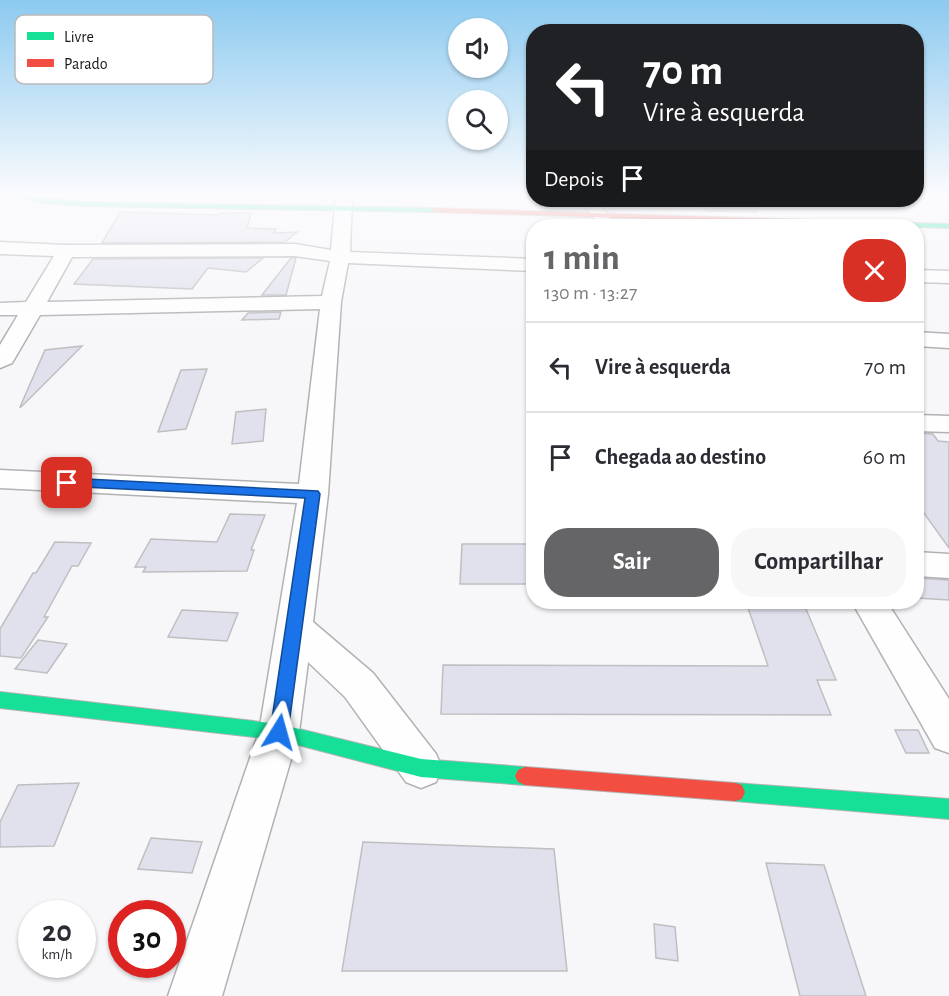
<!DOCTYPE html>
<html lang="pt">
<head>
<meta charset="utf-8">
<style>
  :root { --surface:#fff; --page:#f7f7f7; --text:#2b2b33; --muted:#7c7c81; --line:#e1e1e2; --accent:#656567 }
  body { margin:0; font-family:"Alegreya Sans",sans-serif; background:var(--page); color:var(--text); height:100vh; display:flex; flex-direction:column; font-size:22px; white-space:nowrap }
  * { box-sizing:border-box; margin:0 }
  p { font-size:20px; color:var(--muted) }
  .icon { flex:none; width:33px; height:33px; fill:none; stroke:currentColor; stroke-width:2; stroke-linecap:round; stroke-linejoin:round }
  .map { position:relative; flex:1; overflow:hidden }
  .sheet { position:absolute; left:526px; top:219px; width:398px; height:390px; display:flex; flex-direction:column; background:var(--surface); border-radius:24px; box-shadow:0 2px 4px #0004 }
  .sheet>* { flex:none }
  .top-card { position:absolute; left:526px; top:24px; width:398px; height:183px; border-radius:24px; box-shadow:0 2px 4px #0004; background:#202124; color:#fff; overflow:hidden }
  .buttons { position:absolute; left:448px; top:18px; display:grid; gap:12px }
  .buttons a { display:grid; place-items:center; width:60px; height:60px; border-radius:50%; background:var(--surface); box-shadow:0 2px 4px #0004; font-size:30px }
  .speed { position:absolute; left:18px; top:900px; display:flex; gap:12px; font-size:30px; font-weight:700; text-align:center }
  .speed>* { display:grid; place-content:center; width:78px; height:78px; border-radius:50%; background:var(--surface); box-shadow:0 2px 4px #0004; line-height:1 }
  .speed small { font-size:15px; font-weight:400 }
  .speed .limit { border:9px solid #d22; background:#fff; color:#111 }
  .pin { position:absolute; display:grid; place-items:center; width:51px; height:51px; color:#fff; margin:-26px; border-radius:12px; box-shadow:0 3px 9px #0006 }
  .me { position:absolute; width:66px; margin:-33px; rotate:8deg; stroke-linejoin:round; filter:drop-shadow(0 0 4px #0008) }
  .turn { display:flex; align-items:center; gap:21px; height:126px; padding:0 18px; font-size:27px }
  .turn .icon { width:78px; height:78px; stroke-width:2.5 }
  .turn b { display:block; font-size:42px; line-height:51px }
  .then { display:flex; align-items:center; height:57px; padding:0 18px; background:#0003; gap:12px; font-size:22px }
  .round { display:grid; place-items:center; flex:none; width:63px; height:63px; border-radius:24px; background:var(--page) }
  .head { display:flex; align-items:center; justify-content:space-between; height:102px; padding:0 18px }
  h1 { font-size:36px; font-weight:700; line-height:45px; color:var(--accent) }
  .primary-button { display:flex; gap:12px; margin-top:auto; padding:12px 18px }
  .primary-button a { flex:1; height:69px; border-radius:24px; background:var(--accent); color:#fff; font-size:24px; font-weight:700; line-height:69px; text-align:center }
  .primary-button a+a { background:var(--page); color:var(--text) }
  ul { padding:0; list-style:none }
  li { display:flex; align-items:center; gap:18px; height:90px; padding:0 18px; border-top:2px solid var(--line) }
  li div { flex:1 }
  li b { display:block; font-size:22px }
  li em { font-style:normal }
  .map>svg:first-child { display:block }
  .building { fill:#e0e1ed; stroke:#bfbfc1; stroke-width:1.5 }
  .lines { fill:none; stroke-linecap:round; stroke-linejoin:round }
  .street-casing { stroke:#b2b2b4; stroke-width:3 }
  .fast-casing { stroke:#b2b2b4; stroke-width:2 }
  .jam-casing { stroke:#b2b2b4; stroke-width:2 }
  .street { fill:#fefefe; fill-rule:evenodd }
  .fast { fill:#16e098; fill-rule:evenodd }
  .jam { fill:#f24e42; fill-rule:evenodd }
  .route { fill:#1a73e8; stroke:#114b97; stroke-width:1.5 }
  .key { fill:#fff; stroke:#b9b9ba; stroke-width:1.5 }
  .key-label { font-size:16px; fill:#161718 }
</style>
</head>
<body>
<div class="map">
<svg width="949" height="996" viewBox="0 0 949 996">
  <rect width="100%" height="100%" fill="#f7f7fa"/>
  <g class="building">
    <path d="M738,200H757V212L706,211L700,203Z"/>
    <path d="M120,212L218,215L219,213H251L247,228L276,229L274,233L297,232L285,242L102,243Z"/>
    <path d="M263,258L246,272L208,268L192,289L74,284L93,259Z"/>
    <path d="M291,258H296L286,295H262Z"/>
    <path d="M281,312L279,319L242,320L248,313Z"/>
    <path d="M82,346L21,407H20L45,350Z"/>
    <path d="M207,369L186,429L158,432L181,370Z"/>
    <path d="M266,409L263,441L232,444L236,412Z"/>
    <path d="M916,433L933,434L938,441L949,442V548L916,502Z"/>
    <path d="M230,514L265,515L251,550H254L247,571L143,572L146,567H135L151,539L217,542Z"/>
    <path d="M55,542L91,543L78,566H72L44,617H48L21,658L0,656V629L33,573H36Z"/>
    <path d="M462,544H534V584H460Z"/>
    <path d="M916,578L949,580V600L916,598Z"/>
    <path d="M746,602H803L836,680H817L831,715L441,714L443,665L768,666Z"/>
    <path d="M182,610L238,613L227,641L168,637Z"/>
    <path d="M38,640L67,644L47,673L15,669Z"/>
    <path d="M895,730H918L929,753H906Z"/>
    <path d="M79,783L54,846L0,847V822L18,785Z"/>
    <path d="M151,838L202,842L192,873L138,869Z"/>
    <path d="M363,842L554,849L567,971H342Z"/>
    <path d="M766,863L824,865L866,996H800Z"/>
    <path d="M654,924L675,927L678,961L656,958Z"/>
  </g>
  <g class="lines">
    <g class="street-casing">
      <g id="street">
        <path d="M336,195H352L350,252L534,259V271L348,263L341,302L328,494L313,622L373,673L436,754L442,768L436,782L421,788L406,782L345,697L308,662L299,732L222,996H168L259,732L297,503L0,488V470L299,484L320,309L40,315L12,363L0,368V345L18,315H0V303L26,302L54,256L0,254V242L66,245L295,244L331,250ZM295,256L330,261L322,296L47,302L72,257Z"/>
        <path d="M581,200H597L615,226H599Z"/>
        <path d="M916,270L949,271V283L916,282Z"/>
        <path d="M916,332L949,334V348L916,346Z"/>
        <path d="M916,415L949,416V432L916,431Z"/>
        <path d="M916,552L949,554V578L916,576Z"/>
        <path d="M852,602H887L949,699V753L935,748Z"/>
      </g>
    </g>
    <g class="fast-casing">
      <g id="fast">
        <path d="M9,195L84,202L436,208L440,210L436,212L84,206L44,203Z"/>
        <path d="M782,219L949,224V228L779,223L778,221Z"/>
        <path d="M0,692L279,724L421,759L525,767L532,770L535,776L532,782L525,785L421,777L279,740L0,708Z"/>
        <path d="M735,783L949,799V819L735,801L728,799L725,792L728,785Z"/>
      </g>
    </g>
    <g class="jam-casing">
      <g id="jam">
        <path d="M436,208L782,219L786,221L782,223L433,212V208Z"/>
        <path d="M525,767L735,783L742,785L745,792L742,799L735,801L525,785L518,782L515,776L518,770Z"/>
      </g>
    </g>
    <use href="#street" class="street"/>
    <use href="#fast" class="fast"/>
    <use href="#jam" class="jam"/>
  </g>
  <linearGradient id="sky" x2="0" y2="1"><stop stop-color="#8ccaf0"/><stop offset="0.58" stop-color="#fbfbfd"/><stop offset="1" stop-color="#fbfbfd" stop-opacity="0"/></linearGradient>
  <rect width="949" height="335" fill="url(#sky)"/>
  <path class="route" d="M67,478L318,491L320,494L288,732L286,738L279,740L273,738L270,732L305,498L62,486L60,483L62,480Z"/>
  <rect x="15" y="15" width="198" height="69" rx="9" class="key"/>
  <rect x="27" y="32" width="27" height="8" fill="#16e098"/>
  <rect x="27" y="59" width="27" height="8" fill="#f24e42"/>
  <g class="key-label">
    <text x="64" y="42">Livre</text>
    <text x="64" y="69">Parado</text>
  </g>
</svg>
<div class="buttons">
<a><svg class="icon" aria-label="sound" viewBox="0 0 24 24"><path d="M4 9h4l5-4v14l-5-4H4zM17 9q2 3 0 6"/></svg></a>
<a><svg class="icon" aria-label="search" viewBox="0 0 24 24"><circle cx="10" cy="10" r="6"/><path d="M15 15l6 6"/></svg></a>
</div>
<div class="speed"><div>20<small>km/h</small></div><div class="limit">30</div></div>
<div class="pin" style="left:67px;top:483px;background:#d93025"><svg class="icon" aria-label="arrive" viewBox="0 0 24 24"><path d="M6 21V4h12l-3 4 3 4H6"/></svg></div>
<svg class="me" style="left:279px;top:732px" viewBox="-20 -20 40 40"><path d="M0-17L14 15 0 8-14 15z" fill="#1a73e8" stroke="#fff" stroke-width="4"/></svg>
<div class="top-card">
<div class="turn"><svg class="icon" aria-label="left" viewBox="0 0 24 24"><path d="M17 20v-9H6M10 6l-5 5 5 5"/></svg><div><b>70 m</b>Vire à esquerda</div></div>
<div class="then">Depois<svg class="icon" aria-label="arrive" viewBox="0 0 24 24"><path d="M6 21V4h12l-3 4 3 4H6"/></svg></div>
</div>
<section class="sheet">
<div class="head"><div><h1>1 min</h1><p>130 m · 13:27</p></div><a class="round" style="background:#d93025;color:#fff"><svg class="icon" aria-label="close" viewBox="0 0 24 24"><path d="M6 6l12 12M18 6L6 18"/></svg></a></div>
<ul>
<li><svg class="icon" aria-label="left" viewBox="0 0 24 24"><path d="M17 20v-9H6M10 6l-5 5 5 5"/></svg><div><b>Vire à esquerda</b></div><em>70 m</em></li>
<li><svg class="icon" aria-label="arrive" viewBox="0 0 24 24"><path d="M6 21V4h12l-3 4 3 4H6"/></svg><div><b>Chegada ao destino</b></div><em>60 m</em></li>
</ul>
<div class="primary-button"><a>Sair</a><a>Compartilhar</a></div>
</section>
</div>
</body>
</html>
